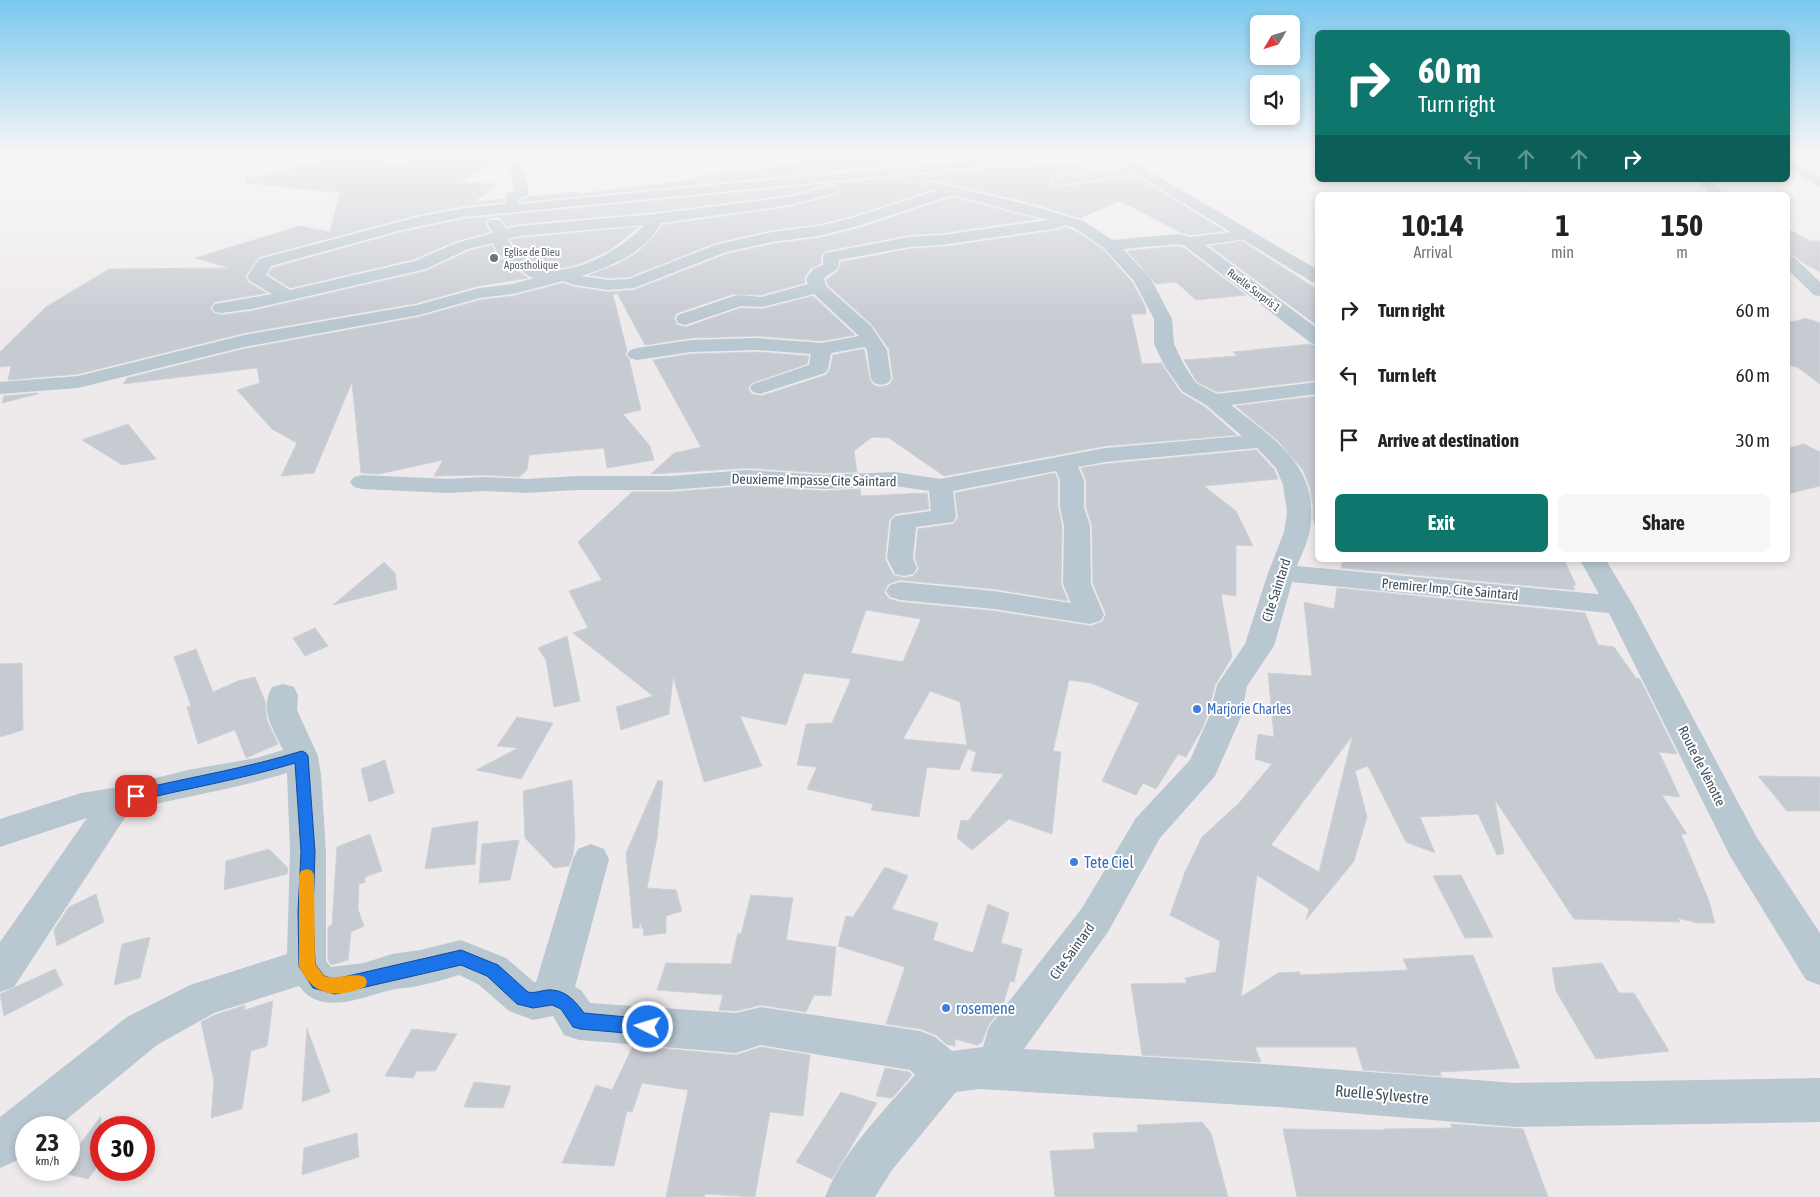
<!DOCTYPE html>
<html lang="en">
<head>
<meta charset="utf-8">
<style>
  :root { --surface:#fff; --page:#f6f6f6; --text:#222; --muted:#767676; --accent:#0f766e }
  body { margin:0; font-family:"Asap Condensed",sans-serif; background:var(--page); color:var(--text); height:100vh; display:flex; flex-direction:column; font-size:19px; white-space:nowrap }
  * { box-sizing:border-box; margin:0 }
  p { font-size:16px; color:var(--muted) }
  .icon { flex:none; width:28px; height:28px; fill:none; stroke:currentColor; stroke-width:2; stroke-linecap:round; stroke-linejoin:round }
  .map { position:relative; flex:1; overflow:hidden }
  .drawer { position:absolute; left:1315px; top:192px; width:475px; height:370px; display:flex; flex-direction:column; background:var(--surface); border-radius:8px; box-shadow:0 2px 8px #0003 }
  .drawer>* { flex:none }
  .top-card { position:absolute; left:1315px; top:30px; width:475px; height:152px; border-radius:8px; box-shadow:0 2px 8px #0003; background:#0f766e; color:#fff; overflow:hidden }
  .needle { width:32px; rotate:232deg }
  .tools { position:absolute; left:1250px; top:15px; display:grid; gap:10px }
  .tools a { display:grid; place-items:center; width:50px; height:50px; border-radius:8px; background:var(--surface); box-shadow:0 2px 8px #0003; font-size:25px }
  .speed { position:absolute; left:15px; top:1116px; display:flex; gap:10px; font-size:25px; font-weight:700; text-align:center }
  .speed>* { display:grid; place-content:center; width:65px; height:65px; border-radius:50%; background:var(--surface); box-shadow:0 2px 8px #0003; line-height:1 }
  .speed small { font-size:12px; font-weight:400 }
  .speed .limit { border:8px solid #d22; background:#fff; color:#111 }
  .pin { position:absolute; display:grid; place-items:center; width:42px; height:42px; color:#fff; margin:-21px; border-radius:10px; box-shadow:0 2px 8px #0006 }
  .me { position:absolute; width:55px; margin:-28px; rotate:275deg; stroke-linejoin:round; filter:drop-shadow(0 0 4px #0008) }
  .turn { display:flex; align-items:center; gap:18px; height:105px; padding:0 20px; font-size:22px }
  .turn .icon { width:65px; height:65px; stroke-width:2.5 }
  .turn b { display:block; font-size:35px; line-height:42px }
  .lanes { display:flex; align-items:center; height:48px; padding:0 20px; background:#0003; justify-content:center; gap:25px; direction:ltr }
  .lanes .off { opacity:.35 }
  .eta { display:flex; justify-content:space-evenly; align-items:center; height:85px; text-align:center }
  .eta b { font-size:30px; font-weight:700; line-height:35px }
  .button { display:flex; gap:10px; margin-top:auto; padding:10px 20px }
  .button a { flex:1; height:58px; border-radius:8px; background:var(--accent); color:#fff; font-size:20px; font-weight:700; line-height:58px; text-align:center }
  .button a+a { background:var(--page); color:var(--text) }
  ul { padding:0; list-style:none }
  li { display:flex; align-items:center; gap:15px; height:65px; padding:0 20px }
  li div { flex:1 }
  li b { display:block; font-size:19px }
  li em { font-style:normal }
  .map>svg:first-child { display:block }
  .building { fill:#c6cad1; stroke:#ced2d8; fill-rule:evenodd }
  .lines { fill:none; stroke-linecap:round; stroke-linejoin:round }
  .minor { fill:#b9c7d0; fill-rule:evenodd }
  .tertiary { fill:#b9c7d0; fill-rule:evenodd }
  .route { fill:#1a73e8; stroke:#114b97 }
  .slow { fill:#f59e0b }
  .worship-dot { fill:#6b7280; stroke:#fff; stroke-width:2 }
  .shop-dot { fill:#3f7fe0; stroke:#fff; stroke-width:2 }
  .labels { text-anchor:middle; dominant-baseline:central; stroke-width:4; stroke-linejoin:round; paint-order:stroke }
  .far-worship-label { font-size:11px; fill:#5b616d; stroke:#fff; text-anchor:start }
  .far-street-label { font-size:11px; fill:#41505a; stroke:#fff }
  .street-label { font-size:14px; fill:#41505a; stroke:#fff }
  .shop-label { font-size:14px; fill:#366cbe; stroke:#fff; text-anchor:start }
  .near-shop-label { font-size:16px; fill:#366cbe; stroke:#fff; text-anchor:start }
  .near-street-label { font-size:16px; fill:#41505a; stroke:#fff }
</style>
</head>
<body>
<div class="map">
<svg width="1820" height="1197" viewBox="0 0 1820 1197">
  <rect width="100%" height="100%" fill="#eeeaeb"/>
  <g class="building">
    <path d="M344,156H386L387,164L441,156H457L460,158L497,162L459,182L498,184L474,202L503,199V202L464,206L417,215L259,257L245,277L249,283L267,293L215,302L210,308L214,313L221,315L252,311L426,271L469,251L492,245L496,255L528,278L478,286L417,303L244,333L78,374L8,380L11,366L0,367V352L46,307L109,269L230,268L195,258L300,226L330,232L340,194L344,193L246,183V179Z"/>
    <path d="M830,156H966L972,158L521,202V199L529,197L578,192L579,194L699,179L696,176L760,169Z"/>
    <path d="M1074,161L1090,171L1054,176L1050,180L1052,185L1059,187L1136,176L1225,231L1191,235L1182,233L1120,201L1080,218L1031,203L933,180L928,181L924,185L929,191L848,217L819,224L772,230L715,243L629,277L608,278L589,275L616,265L638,252L656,234L662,225L790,207L836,195L840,189L836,185L831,184L789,195L655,212L518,224L507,227L500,218H490L485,223L490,232L456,241L414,259L290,288L268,274L272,268L402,232L464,219L1051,162L1053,164Z"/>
    <path d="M952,197L1038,219L942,233L909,235L825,251L821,256V264L811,268L804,278L805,283L761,295L733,294L677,313L674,318L677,325L686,327L741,308L762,309L813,296L855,335L822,341L757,336L691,338L645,345L617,293L613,295L627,351L625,354L629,359L641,410L623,414L650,446L654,460L607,468L604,448L529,455L527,470L519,477L484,475L434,476L443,460L379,474L361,473L352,382L314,473L281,476L297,443L272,429L237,390L260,383L257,368L123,384L127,378L244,349L419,317L480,300L513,296L563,283L575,287L608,292L634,290L727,254L772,244L819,238L859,228Z"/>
    <path d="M639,227L610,250L582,263L568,267L554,268L540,266L518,251L510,240L519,238Z"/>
    <path d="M1065,227L1079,233L1103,249L1132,282L1145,306L1146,314H1131L1142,364L1161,363L1181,393L1205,407L1237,435L1105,446L944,476L889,438L872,437L854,451L857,472L824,473L747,468L651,474L674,453L701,447L653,360L691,354L757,352L809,356L807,364L752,383L748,389L752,394L761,396L826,375L830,369L833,355L864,349L870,380L873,385L880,387L889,385L893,379L889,349L872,325L828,285L826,280L838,271L841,262L909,249L942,247L1059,230Z"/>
    <path d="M1788,229L1810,241H1820V272L1802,262L1795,256L1788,254Z"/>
    <path d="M1242,241L1318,290V326L1210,246Z"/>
    <path d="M1178,246L1184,248L1246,295L1196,300L1176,282L1156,284L1127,251Z"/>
    <path d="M1805,318L1820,323V384L1797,367L1788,365V322L1797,321Z"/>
    <path d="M1310,344L1318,347V380L1217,392L1197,382L1184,360L1237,356L1233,352Z"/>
    <path d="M38,393V394L2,403L4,396Z"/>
    <path d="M1318,396V528H1316L1313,519V507L1310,488L1303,470L1279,442L1236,406Z"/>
    <path d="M128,424L156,459L122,465L82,440Z"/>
    <path d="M1804,444L1820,452V486L1788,494V448Z"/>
    <path d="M1256,450L1274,469L1278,479L1204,486L1236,511L1253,546L1236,545V596L1221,594L1232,657L1215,685L1207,716L1202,729L1186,757L1178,754L1156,789L1143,783L1136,795L1102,781L1139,703L1091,683L1069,680L1053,751L1061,752L1052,834L1009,819L972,850L957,838L961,820L968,821L1004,774L971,771L976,752L968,749L959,770L927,767L919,817L871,810L873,804L807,789L817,767L797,765L806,724L832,723L851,679L804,673L786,725L740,716L762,766L704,782L673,677L669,714L621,730L616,707L653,696L573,633L588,628L569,591L602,580L578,542L632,492H670L747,486L824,491L860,489L861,496L927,493L929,509L895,514L889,521L885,559L893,575L904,578L913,576L919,569L915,558L918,529L953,524L958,518L955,493L1055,473L1058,480V507L1062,526L1061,584L1068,601L994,589L900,580L888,584L884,592L889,599L900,602L994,611L1091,626L1102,622L1106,614L1093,584L1092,526L1086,507V480L1081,468L1105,464ZM866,610L921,619L903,662L851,653ZM930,691L960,702L967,745L903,739Z"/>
    <path d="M1343,560H1547L1565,562L1576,585H1573L1575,590L1341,568Z"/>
    <path d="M384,562L395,573L397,589L333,605Z"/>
    <path d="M1337,588L1585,613L1598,645L1614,647L1636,678L1640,679L1677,754L1659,752L1680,797L1662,795L1687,834H1681L1709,901L1715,923H1698L1677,918L1680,922L1574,919L1495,800L1504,853L1497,855L1478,814L1420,817L1435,853L1406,842L1368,766L1355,771L1367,817L1354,861L1306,920L1309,909L1257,875L1241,997L1278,973L1300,972V975L1408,970L1403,959L1473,955L1520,1068L1440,1072L1441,1076L1363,1070L1356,1047H1255L1261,1062L1142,1055L1131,984L1187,983L1185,978L1216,972L1220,941L1170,915L1185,872L1202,837L1238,804L1272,764L1255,759L1258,734L1274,737L1268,673L1312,676L1304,602L1334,609ZM1353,735L1349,750L1319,872L1271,845Z"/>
    <path d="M315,628L328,646L305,656L293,638Z"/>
    <path d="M567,636L580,701L554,707L546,660L538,648Z"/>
    <path d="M196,649L213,692L238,681L255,677L265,701L267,720L278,744L246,758L235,730L198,744L187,707L191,706L174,657Z"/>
    <path d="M22,663L23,730L0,737V664Z"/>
    <path d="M517,717L553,723L521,779L476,770L518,748L497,746Z"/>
    <path d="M385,760L394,793L369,802L361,769Z"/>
    <path d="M1758,776L1820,777V811H1787Z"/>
    <path d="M572,780L575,836L573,855L569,866L554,868L525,838L523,791Z"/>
    <path d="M658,780L663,781L657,838L647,888L676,890L682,911L666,916V933L643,936L644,928L642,929L640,922L639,928H633L626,853Z"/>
    <path d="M478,821L475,864L425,869L432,828Z"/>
    <path d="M370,834L382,871L365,877V882L359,884L358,909L364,926L351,932L348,960L331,965L328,960V927L332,925L337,847Z"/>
    <path d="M519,840L510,880L479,883L482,844Z"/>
    <path d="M269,849L288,868L287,874L224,890L226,861Z"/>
    <path d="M885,867L908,876L892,909L938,923L933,940L973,953L988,904L1009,913L1001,943L1022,949L1014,982L1010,981L1002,1008L988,1026L982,1042L977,1045L955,1039V1046L946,1044L936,1035L921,1029L886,1024L905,967L838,946L846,916L853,917Z"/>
    <path d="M1461,875L1493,937L1465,938L1433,876Z"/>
    <path d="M96,894L104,922L57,946L54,930L69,907Z"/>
    <path d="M751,895L793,898L786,940L836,947L831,996L814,995L806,1012L761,1005L736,1011L719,1010L723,995L657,990L666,963L731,964L738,933L741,934Z"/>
    <path d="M150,937L140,978L114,985L122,944Z"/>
    <path d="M1602,963L1619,993H1634L1669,1051L1596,1059L1556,991L1552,968Z"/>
    <path d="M55,969L63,985L4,1016L0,994Z"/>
    <path d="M273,1001L267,1046L251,1051L242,1109L211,1118L214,1081L201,1022L215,1015L245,1005V1010Z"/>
    <path d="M307,1028L330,1092L302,1102Z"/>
    <path d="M412,1029L457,1034L435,1071H417L413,1078L385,1076Z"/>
    <path d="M633,1046L736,1055L761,1047L810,1055L803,1116L770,1112L755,1197L705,1194L704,1197H666L688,1090L642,1083L632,1112L627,1111L614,1166L562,1163L596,1085L612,1090Z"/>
    <path d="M885,1068L909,1072L912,1075L892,1098L876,1096Z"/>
    <path d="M474,1082L511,1086L503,1108L464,1107Z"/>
    <path d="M841,1092L877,1103L832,1179L796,1162Z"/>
    <path d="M101,1116V1161L88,1179L59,1172L61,1170H69V1159Z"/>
    <path d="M1202,1122L1211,1133L1228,1197H1055L1050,1151L1095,1149L1093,1133L1138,1132L1137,1125Z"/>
    <path d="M1451,1124L1523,1129L1548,1197H1297L1283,1129L1384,1130V1129L1452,1128Z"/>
    <path d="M357,1133L359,1157L302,1175L304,1148Z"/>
  </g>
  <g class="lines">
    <g class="minor">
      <path d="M493,156C523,156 525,164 529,193L527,196L519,198V204L1013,156H1057L1050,160L464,217L402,230L271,266L266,275L290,290L415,261L456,243L493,233L487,223L490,220H500L506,229L518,226L655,214L789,197L831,186L836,187L838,190L836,193L790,205L661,223C647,252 610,267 581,276L608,280L629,279L715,245L772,232L819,226L848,219L936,191L928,189L926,186L928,183L933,182L1030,205L1083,221L1113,240L1178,234L1191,237L1247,230L1253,232L1255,235L1253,238L1205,245L1318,329V345L1311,343L1185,246L1178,244L1123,249L1151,279L1172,319L1174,344L1184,365L1196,383L1217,394L1318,382V394L1231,405C1275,440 1320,466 1310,530C1308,542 1301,555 1297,566L1619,596L1629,599L1633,605L1629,611L1619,614L1292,582L1274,646L1247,686L1241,717L1215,776L1160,838L1108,932L1024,1049L1278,1065L1515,1083L1820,1078V1122L1515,1127L1278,1107L979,1089L956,1092L892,1170L875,1197H825C844,1150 882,1113 915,1075L910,1070L761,1045L736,1053L579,1040L564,1035L553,1016L533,1020L509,1011L478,984L459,975C446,979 432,983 418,986C409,988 400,988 391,990C362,997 321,1017 299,986L214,1013L157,1045L56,1128H26V1152L16,1161L0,1168V1117L127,1017L190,985L287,954L290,852L287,773C236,789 182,797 130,810L14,987L0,992V942L87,818L0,847V819L81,793L119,787L188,770L256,758L283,750C273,728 259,710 272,687L283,684L294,687L298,695L297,710L318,756L321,775L326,852V961L331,967L364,963L392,954L420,950L461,940L506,958L534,982H536L573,859L578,849L591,844L604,849L609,859L575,987L581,990L590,1003L736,1013L761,1007L920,1031L935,1037L952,1051L983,1047L989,1027L1082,908L1136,818L1190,760L1209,717L1217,685L1245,644L1268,573L1284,532L1287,512L1283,485L1276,468L1257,448L1105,462L1078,467L1084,480V507L1090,526L1091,584L1104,615L1100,621L1090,624L994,609L900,600L890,597L886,591L890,585L900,582L994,591L1071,603L1063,584L1064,526L1060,507V480L1056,471L953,491L956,517L953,522L916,527L913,558L917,568L913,574L904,576L895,574L887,558L891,521L895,516L931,511L929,491L895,486L824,489L747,484L670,490H577L527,493L484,491L448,493L362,489L354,487L350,482L354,477L362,475L448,479L484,477L527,479L577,476H670L747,470L824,475L895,472L940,479L1105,448L1242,436L1206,405L1182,391L1164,365L1154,344V319L1134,281L1104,248L1073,227L1065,225L1059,228L942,245L909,247L839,260C840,273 830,271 824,279L826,286L871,326L887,350L891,379L888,383L881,385L874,383L871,379L867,350L865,347L831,353L828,369L825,373L760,394L753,392L750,388L753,384L809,365L811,354L757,350L691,352L637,360L630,358L627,354L630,350L637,348L691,340L757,338L822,343L859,336L814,294L762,307L741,306L685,325L678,323L676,319L678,315L734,296L740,295L761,297L808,284L806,279L813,269L823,265V257L825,253L909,237L942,235L1048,220L952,195L858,226L819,236L772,242L726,252L634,288L608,290L575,285L563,281L513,294L480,298L419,315L244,347L78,388L0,394V382L78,376L244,335L417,305L479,288L512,284L535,278L530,277L497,253L493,243L468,249L426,269L252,309L221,313L215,312L212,308L215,304L221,303L272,294L250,281L247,277L259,259L417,217L464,208L505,204C505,195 506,193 514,191C513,180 512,167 502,162C498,159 495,160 493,156ZM644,225C622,249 575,277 541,268C536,267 530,261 525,258C517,252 511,249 508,239L519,236Z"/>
      <path d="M1788,159L1820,177V187L1788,169Z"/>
      <path d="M1139,166L1144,167L1146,170L1144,173L1059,185L1054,184L1052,181L1054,178L1059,177Z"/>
      <path d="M1698,180H1712L1724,195H1709Z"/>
      <path d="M1788,256L1794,257L1820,282V296L1814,295L1788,270Z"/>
    </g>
    <g class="tertiary">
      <path d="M1107,156H1123L1318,270V283L1312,282Z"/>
      <path d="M1580,560H1606L1633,605L1756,836L1820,933V985L1806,980L1730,856L1605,605Z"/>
    </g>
  </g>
  <linearGradient id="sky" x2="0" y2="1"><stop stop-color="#7bc8ee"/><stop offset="0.48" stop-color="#f7f6f6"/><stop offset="1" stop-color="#f7f6f6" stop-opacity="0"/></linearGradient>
  <rect width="1820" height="323" fill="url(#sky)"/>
  <path class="route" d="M302,751L306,753L308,756L315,852L313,912L315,964L324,976L335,979L461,950L498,965L528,992C536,994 544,989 552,990C567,991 576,1002 584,1013L648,1019L654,1022L656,1027L654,1033L648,1035L580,1029L573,1027L561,1009L552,1005L533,1008L517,1004L487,976L461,965L335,994L313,988L299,966L298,912L301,852L295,763C243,779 189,788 136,801L131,800L129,796L131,792L136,790C191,777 247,768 302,751Z"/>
  <path class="slow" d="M307,869L312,871L314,875L315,964L324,976C340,980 353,972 365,977L367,982L365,987C335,999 313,996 299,966V875L301,871Z"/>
  <circle class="worship-dot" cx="494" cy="258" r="5"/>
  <g class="shop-dot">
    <circle cx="1197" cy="709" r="5"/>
    <circle cx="1074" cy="862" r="5"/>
    <circle cx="946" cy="1008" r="5"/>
  </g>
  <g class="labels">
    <g class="far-worship-label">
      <text x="504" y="252">Eglise de Dieu<tspan x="504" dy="13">Apostholique</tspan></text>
    </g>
    <g class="far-street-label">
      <text transform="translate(1254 290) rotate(37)">Ruelle Surpris 1</text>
    </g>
    <g class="street-label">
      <text transform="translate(814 480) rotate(1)">Deuxieme Impasse Cite Saintard</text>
      <text transform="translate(1450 589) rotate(5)">Premirer Imp. Cite Saintard</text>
      <text transform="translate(1276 590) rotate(-72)">Cite Saintard</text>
      <text transform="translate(1702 766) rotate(63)">Route de Vénotte</text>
      <text transform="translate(1072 951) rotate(-54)">Cite Saintard</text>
    </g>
    <g class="shop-label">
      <text x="1207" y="709">Marjorie Charles</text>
    </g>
    <g class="near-shop-label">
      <text x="1084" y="862">Tete Ciel</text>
      <text x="956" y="1008">rosemene</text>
    </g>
    <g class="near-street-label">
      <text transform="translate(1382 1094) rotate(5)">Ruelle Sylvestre</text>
    </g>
  </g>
</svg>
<div class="tools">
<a><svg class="needle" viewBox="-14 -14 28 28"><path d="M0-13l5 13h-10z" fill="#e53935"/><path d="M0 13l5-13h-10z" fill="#767676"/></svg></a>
<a><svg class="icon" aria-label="sound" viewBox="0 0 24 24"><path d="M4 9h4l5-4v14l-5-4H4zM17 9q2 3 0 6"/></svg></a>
</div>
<div class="speed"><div>23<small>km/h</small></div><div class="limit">30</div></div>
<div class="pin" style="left:136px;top:796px;background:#d93025"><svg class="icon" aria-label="arrive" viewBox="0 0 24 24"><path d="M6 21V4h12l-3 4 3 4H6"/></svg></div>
<svg class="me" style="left:648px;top:1027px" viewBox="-20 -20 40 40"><circle r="17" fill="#1a73e8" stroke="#fff" stroke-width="3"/><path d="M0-11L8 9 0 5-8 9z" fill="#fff"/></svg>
<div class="top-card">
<div class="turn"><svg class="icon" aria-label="right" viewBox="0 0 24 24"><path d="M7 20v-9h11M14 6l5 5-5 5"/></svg><div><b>60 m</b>Turn right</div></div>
<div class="lanes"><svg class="icon off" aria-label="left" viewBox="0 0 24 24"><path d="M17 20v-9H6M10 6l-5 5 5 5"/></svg><svg class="icon off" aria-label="ahead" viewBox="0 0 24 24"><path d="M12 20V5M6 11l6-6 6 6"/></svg><svg class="icon off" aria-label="ahead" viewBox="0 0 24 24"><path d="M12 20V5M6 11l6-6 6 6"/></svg><svg class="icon" aria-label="right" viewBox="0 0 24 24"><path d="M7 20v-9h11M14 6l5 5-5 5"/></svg></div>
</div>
<section class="drawer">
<div class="eta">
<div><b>10:14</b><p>Arrival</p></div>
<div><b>1</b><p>min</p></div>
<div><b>150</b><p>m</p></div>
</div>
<ul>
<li><svg class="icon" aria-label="right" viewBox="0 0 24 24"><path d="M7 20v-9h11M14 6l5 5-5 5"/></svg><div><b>Turn right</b></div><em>60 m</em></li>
<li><svg class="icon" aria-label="left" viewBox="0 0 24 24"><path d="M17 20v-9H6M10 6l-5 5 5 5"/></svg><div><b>Turn left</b></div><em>60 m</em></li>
<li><svg class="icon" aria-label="arrive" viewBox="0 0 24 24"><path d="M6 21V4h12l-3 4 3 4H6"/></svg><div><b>Arrive at destination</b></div><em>30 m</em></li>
</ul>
<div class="button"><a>Exit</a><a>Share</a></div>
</section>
</div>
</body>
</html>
